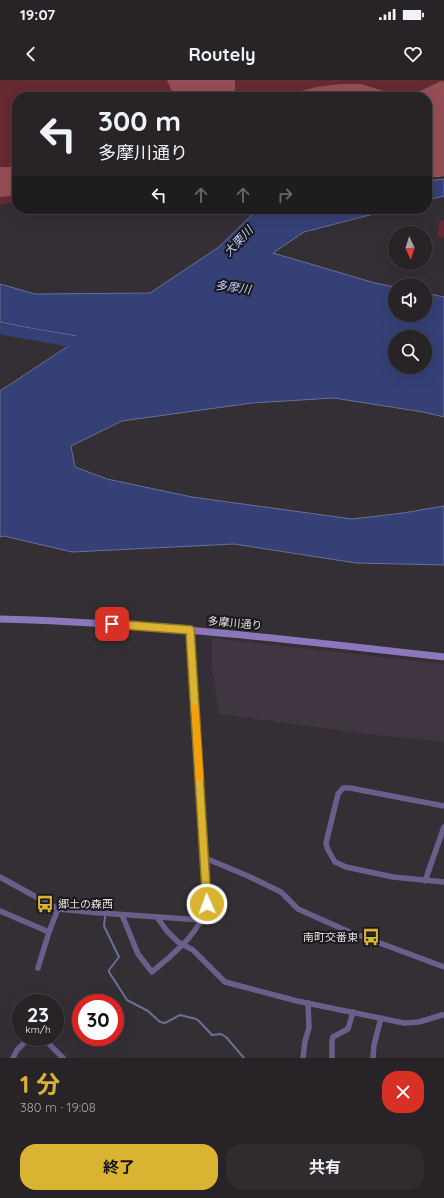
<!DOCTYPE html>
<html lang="ja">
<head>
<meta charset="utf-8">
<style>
  :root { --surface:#272327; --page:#2f2b2f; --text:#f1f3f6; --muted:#a4a4a7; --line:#434044; --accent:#dbb333 }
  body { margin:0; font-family:Quicksand,"Noto Sans JP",sans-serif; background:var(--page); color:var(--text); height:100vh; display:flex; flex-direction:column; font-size:15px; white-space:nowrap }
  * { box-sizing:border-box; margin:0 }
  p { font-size:13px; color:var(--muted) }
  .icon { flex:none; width:22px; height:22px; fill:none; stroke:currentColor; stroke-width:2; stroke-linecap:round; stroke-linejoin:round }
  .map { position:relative; height:978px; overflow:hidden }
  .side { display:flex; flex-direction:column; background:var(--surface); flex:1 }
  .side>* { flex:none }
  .hud { position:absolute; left:12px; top:12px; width:420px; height:122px; border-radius:16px; box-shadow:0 4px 16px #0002,0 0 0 1px var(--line); background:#272327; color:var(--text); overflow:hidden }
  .needle { width:26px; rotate:176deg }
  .fabs { position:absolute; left:388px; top:146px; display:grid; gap:8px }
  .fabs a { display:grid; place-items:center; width:44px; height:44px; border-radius:50%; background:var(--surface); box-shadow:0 4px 16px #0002,0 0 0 1px var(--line); font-size:20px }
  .speed { position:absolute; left:12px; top:914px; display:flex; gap:8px; font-size:20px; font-weight:700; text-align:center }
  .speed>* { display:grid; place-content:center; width:52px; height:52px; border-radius:50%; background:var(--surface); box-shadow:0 4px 16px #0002,0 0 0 1px var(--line); line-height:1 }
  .speed small { font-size:10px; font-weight:400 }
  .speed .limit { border:6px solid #d22; background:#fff; color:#111 }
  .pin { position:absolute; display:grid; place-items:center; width:34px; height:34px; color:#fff; margin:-17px; border-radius:8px; box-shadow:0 2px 6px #0006 }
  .me { position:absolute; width:44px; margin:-22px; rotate:358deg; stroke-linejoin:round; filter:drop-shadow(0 0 3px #0008) }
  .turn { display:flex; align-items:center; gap:14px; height:84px; padding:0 20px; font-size:18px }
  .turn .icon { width:52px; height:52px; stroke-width:2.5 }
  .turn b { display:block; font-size:28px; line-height:34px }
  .lanes { display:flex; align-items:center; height:38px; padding:0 20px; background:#0003; justify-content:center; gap:20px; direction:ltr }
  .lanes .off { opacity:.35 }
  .round { display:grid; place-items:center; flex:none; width:42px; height:42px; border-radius:16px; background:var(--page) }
  .headline { display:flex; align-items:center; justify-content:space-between; height:68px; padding:0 20px }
  h1 { font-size:24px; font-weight:700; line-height:30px; color:var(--accent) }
  .cta { display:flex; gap:8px; margin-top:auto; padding:8px 20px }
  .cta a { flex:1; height:46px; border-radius:16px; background:var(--accent); color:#111; font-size:16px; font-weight:700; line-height:46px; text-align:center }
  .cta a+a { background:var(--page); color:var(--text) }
  .status { display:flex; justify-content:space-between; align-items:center; height:28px; padding:0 20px; background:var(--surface); direction:ltr }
  .status svg { height:11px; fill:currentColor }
  header { display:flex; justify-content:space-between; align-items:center; height:52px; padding:0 20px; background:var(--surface); font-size:18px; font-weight:700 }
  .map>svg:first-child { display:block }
  .built { fill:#403641 }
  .green { fill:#662a31 }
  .forest { fill:#944e55 }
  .water { fill:#354077; stroke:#696f97; fill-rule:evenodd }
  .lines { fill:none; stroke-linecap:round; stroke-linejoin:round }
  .stream { stroke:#696f97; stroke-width:2 }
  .river { stroke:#354077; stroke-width:11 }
  .street { stroke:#6c5e8a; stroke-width:5.5 }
  .secondary { stroke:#8d77bc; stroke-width:7 }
  .route-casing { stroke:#8e7421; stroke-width:10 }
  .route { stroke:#dbb333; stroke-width:7 }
  .slow { stroke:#f59e0b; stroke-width:7 }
  .labels { text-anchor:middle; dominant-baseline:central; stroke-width:4; stroke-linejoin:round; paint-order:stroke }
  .street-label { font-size:11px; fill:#e1dee2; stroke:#1a181a }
  .poi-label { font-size:11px; fill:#e1dee2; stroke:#1a181a; text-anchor:start }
  .water-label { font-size:12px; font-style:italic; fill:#bccafe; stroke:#1a181a }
</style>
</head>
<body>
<div class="status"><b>19:07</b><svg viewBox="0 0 49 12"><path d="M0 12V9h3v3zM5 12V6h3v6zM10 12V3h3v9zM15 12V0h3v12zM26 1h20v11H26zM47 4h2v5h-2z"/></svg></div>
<header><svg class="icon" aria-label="back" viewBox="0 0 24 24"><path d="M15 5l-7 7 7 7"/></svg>Routely<svg class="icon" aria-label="heart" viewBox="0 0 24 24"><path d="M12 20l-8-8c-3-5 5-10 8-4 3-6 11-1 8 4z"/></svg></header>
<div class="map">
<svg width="444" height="978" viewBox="0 0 444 978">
  <rect width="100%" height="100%" fill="#342f34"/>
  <path class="built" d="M212,558L444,584V662L367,654L219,634L212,587Z"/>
  <g class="green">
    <path d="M0,0H444V70L427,17H17V122L0,124Z"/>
    <path d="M444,140V157L437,156L440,141Z"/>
  </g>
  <g class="forest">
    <path d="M167,0H235V16L236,17H167L173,14Z"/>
    <path d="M441,1L444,2V96C439,98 433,96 427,98V17H280L316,7L341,4H361L384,11L401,14L420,11Z"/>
    <path d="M0,87H17V115L0,117Z"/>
  </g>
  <g class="water">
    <path d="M444,99V116L427,120V101Z"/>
    <path d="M258,129H393L304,152L273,173L375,203L395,207V235H425V213L444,217V337L423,332L334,318L252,323L122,341L71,366L75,387L107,399L192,417L352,439L403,433L444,426V485L356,483L234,464L72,472L4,456L0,457V311L82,257L24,247L0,242V204L35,214L150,213L219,167ZM395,257H425V287H395Z"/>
  </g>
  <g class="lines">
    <g class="stream">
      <path d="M105,822V829"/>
      <path d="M105,837L104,846L119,877L109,890V892L127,920L148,931L160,942L165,943L180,935L196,939L199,941L212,955L221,954L226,957L244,978"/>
    </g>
    <path class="river" d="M0,249L75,262L89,257"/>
    <g class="street">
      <path d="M444,726L350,708H343L338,714L326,763L327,768L335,782L346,787L393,797L444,802"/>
      <path d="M205,778L248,796L281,812L298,829L345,850L444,887"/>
      <path d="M0,797L58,829L100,833L202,840"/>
      <path d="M425,801L444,747"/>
      <path d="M0,831L49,852"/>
      <path d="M122,835L138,874L152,892C174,873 200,854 207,824L190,550"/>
      <path d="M157,837L167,851L178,862L193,870L225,902L297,921L404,943L419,942L442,935H444"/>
      <path d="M38,888L49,852L58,829"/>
      <path d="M42,957L63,978"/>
      <path d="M13,978L17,970L30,957"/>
      <path d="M303,978L305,961L309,948L308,923"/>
      <path d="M332,978V961L333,957L348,949L353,932"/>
      <path d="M373,978L374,965L381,938"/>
    </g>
    <path class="secondary" d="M0,539C149,543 296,560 444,577"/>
  </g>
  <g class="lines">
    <g class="route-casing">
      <path id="route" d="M112,544L190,550L207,824"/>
    </g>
    <use href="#route" class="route"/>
    <path class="slow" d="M195,628L200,698"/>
  </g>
  <defs>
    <g id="bus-bare" transform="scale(1.38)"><path d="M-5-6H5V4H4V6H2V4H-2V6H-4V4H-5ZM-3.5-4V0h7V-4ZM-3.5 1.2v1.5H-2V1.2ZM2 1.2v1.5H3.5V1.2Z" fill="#dbb333" stroke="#1a181a" stroke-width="2.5" paint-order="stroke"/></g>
  </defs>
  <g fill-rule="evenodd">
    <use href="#bus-bare" x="45" y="824"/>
    <use href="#bus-bare" x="371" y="857"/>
  </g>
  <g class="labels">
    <g class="street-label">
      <text transform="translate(235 543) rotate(5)">多摩川通り</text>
    </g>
    <g class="poi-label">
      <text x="58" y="824">郷土の森西</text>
      <text x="358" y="857" text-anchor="end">南町交番東</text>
    </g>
    <g class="water-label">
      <text transform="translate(238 161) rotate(-47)">大栗川</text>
      <text transform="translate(233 207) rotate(8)">多摩川</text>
    </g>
  </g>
</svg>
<div class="fabs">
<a><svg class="needle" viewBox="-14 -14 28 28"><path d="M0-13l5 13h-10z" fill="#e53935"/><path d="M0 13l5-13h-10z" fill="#a4a4a7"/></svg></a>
<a><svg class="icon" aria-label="sound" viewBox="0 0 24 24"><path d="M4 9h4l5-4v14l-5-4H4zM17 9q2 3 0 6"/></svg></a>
<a><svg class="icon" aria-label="search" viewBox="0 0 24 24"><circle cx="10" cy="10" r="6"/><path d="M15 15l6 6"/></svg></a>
</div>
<div class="speed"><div>23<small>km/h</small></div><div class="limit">30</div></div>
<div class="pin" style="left:112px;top:544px;background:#d93025"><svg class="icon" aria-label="arrive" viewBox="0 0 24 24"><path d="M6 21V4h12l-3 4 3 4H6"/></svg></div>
<svg class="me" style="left:207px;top:824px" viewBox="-20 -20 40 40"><circle r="17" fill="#dbb333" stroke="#fff" stroke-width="3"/><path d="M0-11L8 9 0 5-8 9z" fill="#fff"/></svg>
<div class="hud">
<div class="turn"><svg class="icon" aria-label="left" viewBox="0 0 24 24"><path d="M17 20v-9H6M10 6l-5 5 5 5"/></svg><div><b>300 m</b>多摩川通り</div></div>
<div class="lanes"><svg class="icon" aria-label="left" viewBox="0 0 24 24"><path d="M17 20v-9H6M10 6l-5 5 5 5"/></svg><svg class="icon off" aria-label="ahead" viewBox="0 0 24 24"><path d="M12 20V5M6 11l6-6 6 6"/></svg><svg class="icon off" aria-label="ahead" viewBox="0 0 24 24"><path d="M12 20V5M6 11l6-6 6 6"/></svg><svg class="icon off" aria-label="right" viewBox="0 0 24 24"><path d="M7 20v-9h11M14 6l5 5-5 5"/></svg></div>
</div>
</div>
<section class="side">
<div class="headline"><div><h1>1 分</h1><p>380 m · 19:08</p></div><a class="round" style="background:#d93025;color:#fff"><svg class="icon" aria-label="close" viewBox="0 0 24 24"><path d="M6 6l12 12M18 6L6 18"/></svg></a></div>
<div class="cta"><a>終了</a><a>共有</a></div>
</section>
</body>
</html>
